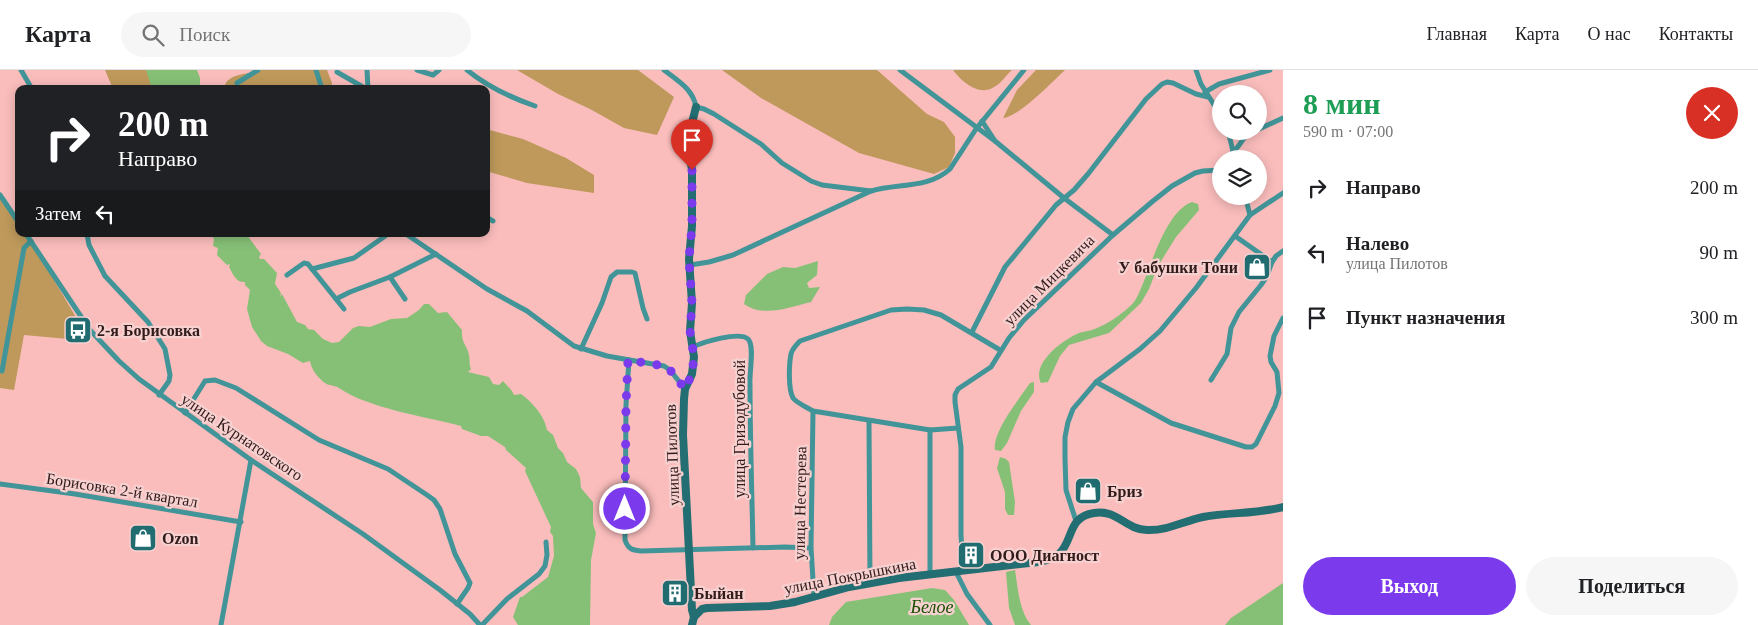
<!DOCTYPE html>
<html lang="ru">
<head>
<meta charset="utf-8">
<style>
  :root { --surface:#fff; --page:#f6f6f6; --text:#202124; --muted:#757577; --line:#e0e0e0; --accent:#7c3aed }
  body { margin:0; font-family:Georgia,serif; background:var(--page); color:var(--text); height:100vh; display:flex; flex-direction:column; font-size:19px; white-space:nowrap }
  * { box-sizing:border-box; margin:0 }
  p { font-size:16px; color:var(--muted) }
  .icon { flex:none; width:28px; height:28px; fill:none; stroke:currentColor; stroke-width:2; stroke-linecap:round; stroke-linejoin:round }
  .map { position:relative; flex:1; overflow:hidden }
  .drawer { display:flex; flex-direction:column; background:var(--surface); width:475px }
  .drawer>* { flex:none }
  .guide { position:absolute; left:15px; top:15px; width:475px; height:152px; border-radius:10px; box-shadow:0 2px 12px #0003; background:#202124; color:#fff; overflow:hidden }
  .buttons { position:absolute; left:1212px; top:15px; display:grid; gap:10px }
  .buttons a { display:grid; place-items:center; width:55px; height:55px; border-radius:50%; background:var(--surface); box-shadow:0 2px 12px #0003; font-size:25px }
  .pin { position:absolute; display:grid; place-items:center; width:42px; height:42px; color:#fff; margin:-51px -21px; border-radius:50% 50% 50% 0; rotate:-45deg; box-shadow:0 0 5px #0007 }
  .pin .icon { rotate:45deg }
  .me { position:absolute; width:55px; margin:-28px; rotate:0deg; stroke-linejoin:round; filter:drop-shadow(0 0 4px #0008) }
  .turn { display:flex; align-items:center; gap:18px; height:105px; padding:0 20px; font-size:22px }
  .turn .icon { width:65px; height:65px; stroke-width:2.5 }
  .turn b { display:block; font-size:35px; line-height:42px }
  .then { display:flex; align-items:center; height:48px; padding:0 20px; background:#0003; gap:10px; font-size:19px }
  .round { display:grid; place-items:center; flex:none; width:52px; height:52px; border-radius:26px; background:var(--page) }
  .head { display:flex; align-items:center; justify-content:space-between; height:85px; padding:0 20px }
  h1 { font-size:30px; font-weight:700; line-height:38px; color:#1e9e55 }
  .primary-button { display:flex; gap:10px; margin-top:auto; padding:10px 20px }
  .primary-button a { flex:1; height:58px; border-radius:30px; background:var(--accent); color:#fff; font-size:20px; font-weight:700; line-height:58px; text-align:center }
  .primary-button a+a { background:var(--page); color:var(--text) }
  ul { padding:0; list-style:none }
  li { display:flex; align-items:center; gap:15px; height:65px; padding:0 20px }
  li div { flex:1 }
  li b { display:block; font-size:19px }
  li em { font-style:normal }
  header { display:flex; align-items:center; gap:30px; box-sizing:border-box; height:70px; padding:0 25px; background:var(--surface); border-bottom:1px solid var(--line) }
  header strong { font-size:24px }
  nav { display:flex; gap:28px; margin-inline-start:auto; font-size:18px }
  .search { width:350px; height:45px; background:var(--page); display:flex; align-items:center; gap:12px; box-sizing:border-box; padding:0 18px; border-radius:28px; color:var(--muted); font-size:19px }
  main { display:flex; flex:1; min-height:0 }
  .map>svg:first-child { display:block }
  .green { fill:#be995b }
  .water { fill:#86c077 }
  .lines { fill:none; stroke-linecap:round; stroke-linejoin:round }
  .street { stroke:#419497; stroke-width:5 }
  .secondary { stroke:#226e72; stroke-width:8 }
  .route { stroke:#7c3aed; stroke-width:9; stroke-dasharray:0 16.2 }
  .labels { text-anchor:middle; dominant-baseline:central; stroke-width:4.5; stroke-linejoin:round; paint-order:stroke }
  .poi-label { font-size:16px; font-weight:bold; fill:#311b1b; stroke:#f7d1d0; text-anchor:start }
  .street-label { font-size:16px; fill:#311b1b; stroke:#f7d1d0 }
  .water-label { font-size:18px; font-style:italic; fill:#195003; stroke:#f7d1d0 }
</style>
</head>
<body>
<header>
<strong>Карта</strong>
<div class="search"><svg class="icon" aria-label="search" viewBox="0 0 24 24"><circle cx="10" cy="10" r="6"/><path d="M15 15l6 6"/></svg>Поиск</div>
<nav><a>Главная</a><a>Карта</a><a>О нас</a><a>Контакты</a></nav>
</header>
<main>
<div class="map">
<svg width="1283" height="555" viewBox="0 0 1283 555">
  <rect width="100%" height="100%" fill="#fabdbc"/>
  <g class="green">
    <path d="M105,0H150L156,19H113Z"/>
    <path d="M262,0H327L332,13L331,19H224C226,2 249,5 262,0Z"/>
    <path d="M517,0H638L674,27L657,65L624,58L590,39L558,24Z"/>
    <path d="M722,0H877L927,44L944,52L955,67V83L949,97L934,104L859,83L761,28Z"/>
    <path d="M953,0H1012C1006,5 1001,14 994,17C979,27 961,11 953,0Z"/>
    <path d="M1036,0H1065C1052,12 1019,47 1003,48L1017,20Z"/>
    <path d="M486,59L523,69L566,88L594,105V123L527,113L486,101Z"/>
    <path d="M0,125L19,153V164H26L31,171L90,271L24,265L14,320L0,318Z"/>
  </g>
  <g class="water">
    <path d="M146,0H197L200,8V19H152Z"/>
    <path d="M1192,132L1198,134L1199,140L1176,167L1158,196L1149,219L1141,233L1109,263L1069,275L1060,286L1048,312L1041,313C1031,294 1062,270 1079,263C1085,261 1091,261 1097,258C1107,254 1121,245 1129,237C1137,231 1140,220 1144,211C1153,189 1168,140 1192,132Z"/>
    <path d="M211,164L247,165L261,184L259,187L260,189H264L277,203L275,214L281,223L280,227L282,224L297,252L305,255L308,259L314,260L323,269L332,273L339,272L353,258L359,256L370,257L391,249L407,248L419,240L424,234H429L438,243L447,242L462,260C461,273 467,275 469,285C470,290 469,294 471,299L468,302L489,307L493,314L499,315L503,311L512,321L514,325L521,324C533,333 544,345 547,360L553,365L558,378L563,383L567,392L576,399L580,407L581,418L593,432V454L596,463L591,490L590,555H518L513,547L520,527H522L548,507L554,486L553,466L550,462L551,457L525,401L526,398L506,380L505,377L488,366H481L462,359L461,356C427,347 367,338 339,318C335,315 329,316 325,313C318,308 311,299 310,291L303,293L288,284L267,276L261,271L252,257L247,239L250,220L245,215V212C236,213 233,204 229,197L230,194L227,195L217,185L218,178L213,176L214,169Z"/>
    <path d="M818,191L817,205L807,213L809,218L820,217L811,232C790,237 763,248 744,234L746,225L767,204L783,197L795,198Z"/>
    <path d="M1034,312V322L1021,341L1007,373L1001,381L995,380C992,362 1020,328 1030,313Z"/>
    <path d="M1000,387L1006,389L1009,392L1015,432L1014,445H1008L1005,439V422L997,398Z"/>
    <path d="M1015,500C1018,518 1019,541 1031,555H1015L1009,538L1006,502Z"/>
    <path d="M1283,513V555H1225L1231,548Z"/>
    <path d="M932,518L945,520L954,530L969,555H829L832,547L846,532Z"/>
  </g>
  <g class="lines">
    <g class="street">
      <path d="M21,0L32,19"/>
      <path d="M316,0L322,19"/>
      <path d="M367,0L368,19"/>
      <path d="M417,0L433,5L439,0"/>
      <path d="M467,0C488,17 509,27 535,36"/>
      <path d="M664,0C678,11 693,19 696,37L704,39L714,44L761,74L782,93L811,111L822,115L871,121"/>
      <path d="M900,0L995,71L1064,128L1113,165"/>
      <path d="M1196,0L1201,14L1221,46"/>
      <path d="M337,2L363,17"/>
      <path d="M237,13L258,0"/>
      <path d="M1205,22L1219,14L1270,0"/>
      <path d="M982,51L995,71"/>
      <path d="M1259,59L1283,48"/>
      <path d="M1228,61L1235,89"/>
      <path d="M1233,81C1242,76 1240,67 1254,61"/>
      <path d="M0,125L19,153"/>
      <path d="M1245,126L1250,145"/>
      <path d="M486,147L493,151"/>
      <path d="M26,164L90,260L119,291L139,309L251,390L363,464L440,520L470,544L480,555"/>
      <path d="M87,164L89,175L105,206L148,252L165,279L170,305L169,311L159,325"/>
      <path d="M406,164L487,219L527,241L574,276L607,286L664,296L670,300L685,319"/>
      <path d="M1235,166L1272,192L1276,186L1283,181"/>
      <path d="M690,195L709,192L733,185L871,121C898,113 928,119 950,99L976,59L1024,0"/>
      <path d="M312,199L354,188L388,164"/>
      <path d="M287,205L304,193L308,194L344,239"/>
      <path d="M390,207L405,229"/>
      <path d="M336,229L350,222L390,207L436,184"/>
      <path d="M972,262L1005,197L1056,135L1074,120L1088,104L1146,29L1162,14L1167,12L1173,13L1196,24L1208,27"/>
      <path d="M693,277C703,272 739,261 748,269C755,275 749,304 750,314C750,368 752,423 753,478"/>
      <path d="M581,279L602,233L611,207L617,202H632L635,203L643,238L647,249"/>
      <path d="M629,290L626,335L625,470C628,479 632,480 641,481L785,477L811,478"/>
      <path d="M2,301L24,178L31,171"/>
      <path d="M1211,310L1227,284L1231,258L1239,242L1261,215L1267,206L1272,192"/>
      <path d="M1096,312L1171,353L1246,377H1252L1256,374L1275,336L1279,323L1277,302L1271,292L1270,286L1274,266L1283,248"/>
      <path d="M813,341L811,478L814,526"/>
      <path d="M185,343L205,311L215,310L236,318L319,370L388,399L427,425L434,430L440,439L455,484L470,513L468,518L457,534"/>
      <path d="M869,351L870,513"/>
      <path d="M958,358L930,360L813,341C807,337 798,334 793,328C788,319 789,294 791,284C792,279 796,275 800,271L891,240L907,239L924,240L941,245L1000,280"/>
      <path d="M930,360V505"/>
      <path d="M0,414L75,424L241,452"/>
      <path d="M1076,451L1066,420L1065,388V367L1068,352L1073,339L1096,312L1140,279L1160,261L1196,218L1250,145L1283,123"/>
      <path d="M964,501L961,466V377L955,332V325L958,319L991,297L1009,268L1024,250L1113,165L1153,131L1172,116L1195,103L1203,101L1221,100"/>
      <path d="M956,502L967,524L990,555"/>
      <path d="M221,555L251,390"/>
      <path d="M482,555L507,529L539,504L545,496L547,485L546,472"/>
    </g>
    <g class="secondary">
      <path d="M694,547L702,539L707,538L770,536L795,532L849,517L899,508L1038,492C1045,491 1053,489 1059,484C1074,470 1067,447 1094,443C1117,439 1126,460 1147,460C1167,461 1184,451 1203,447C1230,442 1257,444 1283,437"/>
      <path d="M692,555L694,547L692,540L683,365L684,329L685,319L692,304L694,287L690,261L692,233L689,189L692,156V100L688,74L689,65L696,37"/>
    </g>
  </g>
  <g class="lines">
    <path class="route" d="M625,439L626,335L628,290L664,296L670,300L685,319L692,304L694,287L690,261L692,233L689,189L692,156V100"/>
  </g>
  <defs>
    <g id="shop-square" transform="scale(1.4375)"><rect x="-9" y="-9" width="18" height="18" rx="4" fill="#206c70" stroke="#f7d1d0"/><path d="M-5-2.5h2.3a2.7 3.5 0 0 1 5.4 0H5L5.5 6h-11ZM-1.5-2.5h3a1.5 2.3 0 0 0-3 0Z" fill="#fff"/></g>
    <g id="bus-square" transform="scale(1.4375)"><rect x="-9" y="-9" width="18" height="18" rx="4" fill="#206c70" stroke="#f7d1d0"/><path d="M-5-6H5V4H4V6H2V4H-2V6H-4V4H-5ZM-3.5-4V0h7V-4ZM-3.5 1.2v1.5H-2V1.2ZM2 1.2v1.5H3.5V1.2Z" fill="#fff"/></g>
    <g id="building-square" transform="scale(1.4375)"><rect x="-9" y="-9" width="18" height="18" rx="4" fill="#206c70" stroke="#f7d1d0"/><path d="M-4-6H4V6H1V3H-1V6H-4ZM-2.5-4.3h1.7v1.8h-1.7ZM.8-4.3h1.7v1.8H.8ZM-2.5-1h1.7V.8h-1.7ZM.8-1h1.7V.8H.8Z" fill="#fff"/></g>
  </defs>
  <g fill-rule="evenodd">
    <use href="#shop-square" x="1257" y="197"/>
    <use href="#bus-square" x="78" y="260"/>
    <use href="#shop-square" x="1088" y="421"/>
    <use href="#shop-square" x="143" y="468"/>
    <use href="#building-square" x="971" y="485"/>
    <use href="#building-square" x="675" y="523"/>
  </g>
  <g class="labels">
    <g class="poi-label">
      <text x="1238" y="197" text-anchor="end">У бабушки Тони</text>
      <text x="97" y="260">2-я Борисовка</text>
      <text x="1107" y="421">Бриз</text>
      <text x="162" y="468">Ozon</text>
      <text x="990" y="485">ООО Диагност</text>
      <text x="694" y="523">Быйан</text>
    </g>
    <g class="street-label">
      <text transform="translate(1049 210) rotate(-45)">улица Мицкевича</text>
      <text transform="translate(739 359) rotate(-90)">улица Гризодубовой</text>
      <text transform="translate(242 367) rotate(34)">улица Курнатовского</text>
      <text transform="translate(672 385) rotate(-92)">улица Пилотов</text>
      <text transform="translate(122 420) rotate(9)">Борисовка 2-й квартал</text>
      <text transform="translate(800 433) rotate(-89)">улица Нестерева</text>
      <text transform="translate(850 506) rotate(-11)">улица Покрышкина</text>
    </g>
    <g class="water-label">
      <text x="932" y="537">Белое</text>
    </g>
  </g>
</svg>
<div class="buttons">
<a><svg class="icon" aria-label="search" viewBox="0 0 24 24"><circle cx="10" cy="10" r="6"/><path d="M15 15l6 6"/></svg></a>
<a><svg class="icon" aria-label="layers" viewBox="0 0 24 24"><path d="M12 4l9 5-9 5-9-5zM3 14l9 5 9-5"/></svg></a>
</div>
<div class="pin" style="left:692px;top:100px;background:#d93025"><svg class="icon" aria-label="arrive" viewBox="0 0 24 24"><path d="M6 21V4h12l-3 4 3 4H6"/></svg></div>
<svg class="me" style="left:625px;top:439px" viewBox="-20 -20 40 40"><circle r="17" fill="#7c3aed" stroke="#fff" stroke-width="3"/><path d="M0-11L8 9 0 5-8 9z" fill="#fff"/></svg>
<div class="guide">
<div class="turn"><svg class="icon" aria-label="right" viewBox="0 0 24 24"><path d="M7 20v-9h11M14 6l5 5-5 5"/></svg><div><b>200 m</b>Направо</div></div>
<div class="then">Затем<svg class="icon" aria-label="left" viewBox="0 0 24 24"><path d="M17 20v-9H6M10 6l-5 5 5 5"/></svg></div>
</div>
</div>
<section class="drawer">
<div class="head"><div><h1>8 мин</h1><p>590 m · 07:00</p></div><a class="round" style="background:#d93025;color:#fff"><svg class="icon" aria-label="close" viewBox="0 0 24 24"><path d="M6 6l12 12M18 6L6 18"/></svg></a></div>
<ul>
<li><svg class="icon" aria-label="right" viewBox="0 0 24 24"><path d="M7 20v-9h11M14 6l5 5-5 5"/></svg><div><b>Направо</b></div><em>200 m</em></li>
<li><svg class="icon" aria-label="left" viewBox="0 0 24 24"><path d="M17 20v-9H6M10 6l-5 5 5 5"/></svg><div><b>Налево</b><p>улица Пилотов</p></div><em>90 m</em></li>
<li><svg class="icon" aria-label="arrive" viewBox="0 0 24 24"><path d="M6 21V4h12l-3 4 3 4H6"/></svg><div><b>Пункт назначения</b></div><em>300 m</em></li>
</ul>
<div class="primary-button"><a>Выход</a><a>Поделиться</a></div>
</section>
</main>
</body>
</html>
